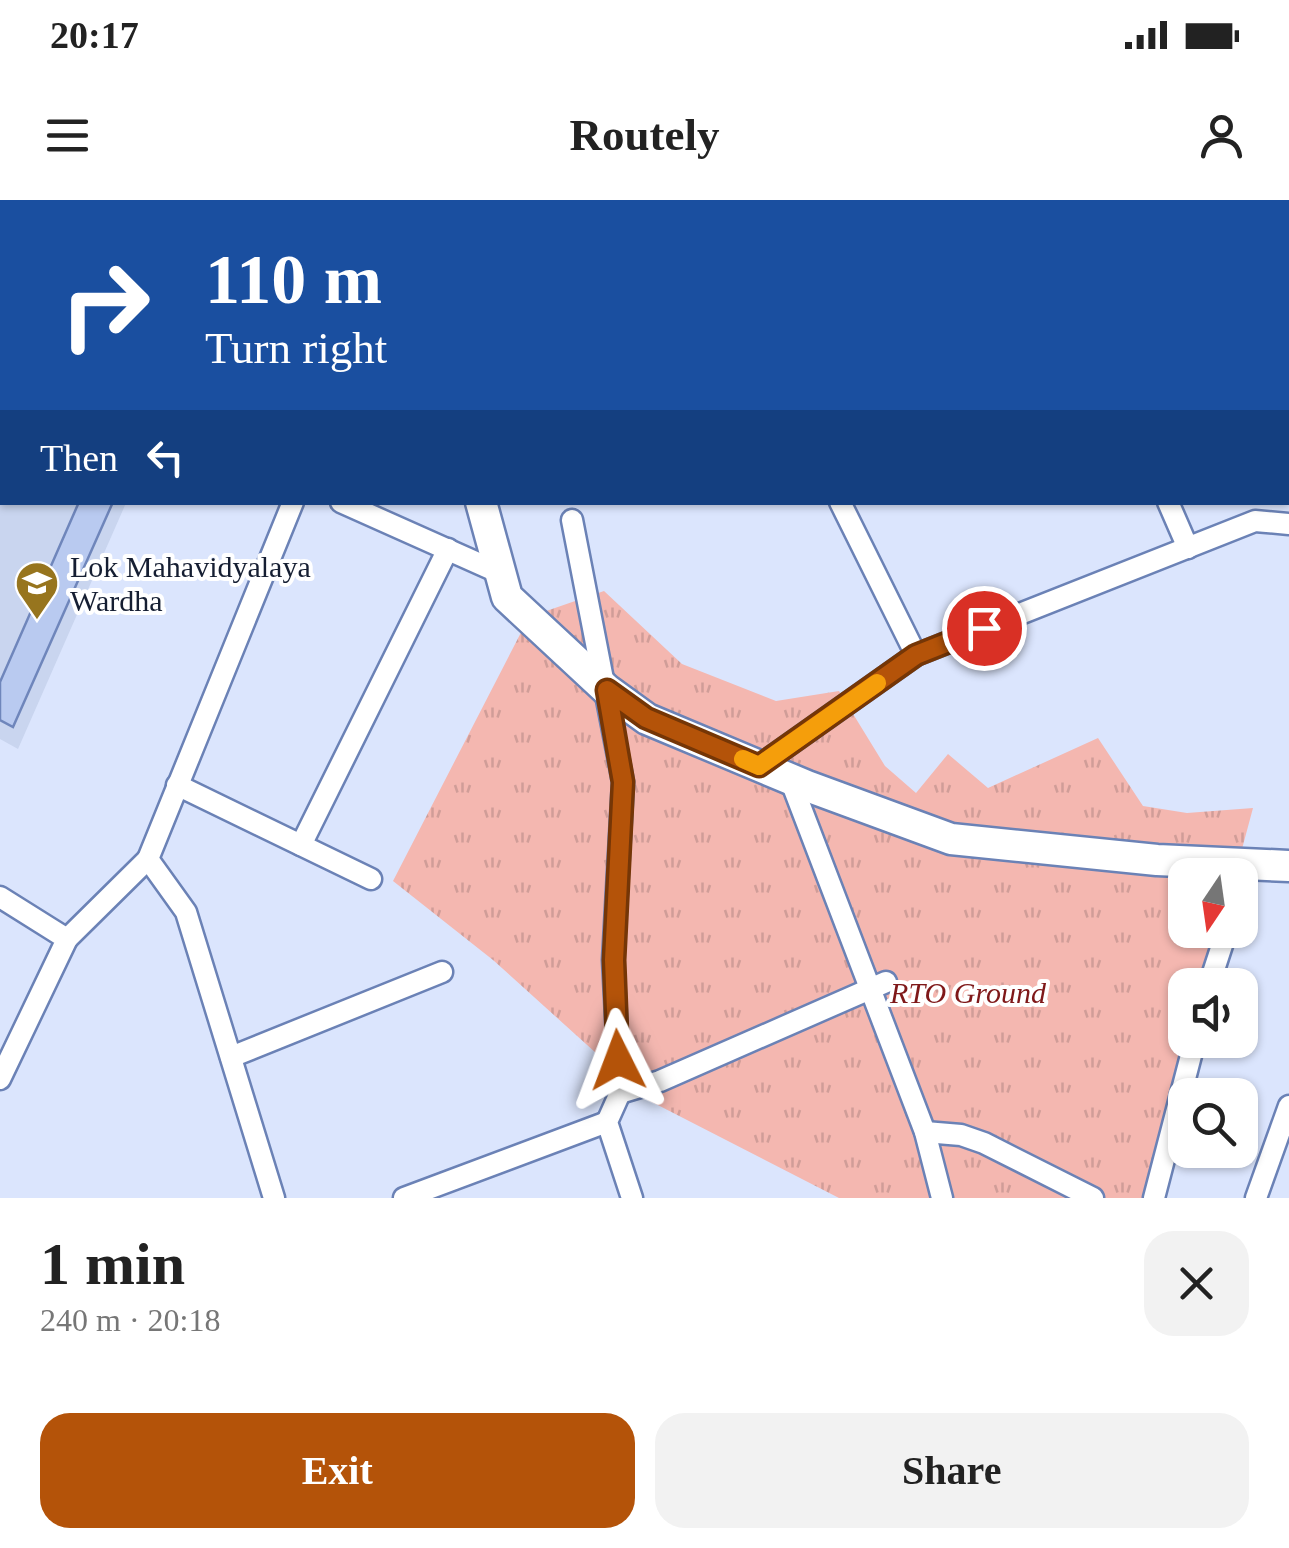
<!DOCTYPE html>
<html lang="en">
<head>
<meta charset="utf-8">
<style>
  :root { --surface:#fff; --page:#f2f2f2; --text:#222; --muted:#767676; --accent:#b45309 }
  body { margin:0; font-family:Georgia,serif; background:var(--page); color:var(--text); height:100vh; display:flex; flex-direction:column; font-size:38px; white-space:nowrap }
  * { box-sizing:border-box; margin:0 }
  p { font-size:32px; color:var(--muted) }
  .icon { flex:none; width:55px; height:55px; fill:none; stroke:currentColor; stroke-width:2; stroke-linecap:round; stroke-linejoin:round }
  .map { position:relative; height:998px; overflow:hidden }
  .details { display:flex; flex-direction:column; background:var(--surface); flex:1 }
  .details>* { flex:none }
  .banner { position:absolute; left:0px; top:0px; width:1290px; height:305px; box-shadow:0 2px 8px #0004; background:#1a4fa0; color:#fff; overflow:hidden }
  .needle { width:65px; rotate:193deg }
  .tools { position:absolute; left:1168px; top:658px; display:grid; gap:20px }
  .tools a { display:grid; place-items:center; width:90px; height:90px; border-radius:20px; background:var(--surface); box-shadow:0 2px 8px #0004; font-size:50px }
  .pin { position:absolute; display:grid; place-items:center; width:85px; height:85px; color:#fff; margin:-42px; border:5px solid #fff; border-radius:50%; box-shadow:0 2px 10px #0007 }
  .me { position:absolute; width:110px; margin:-55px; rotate:357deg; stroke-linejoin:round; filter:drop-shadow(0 0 8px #0008) }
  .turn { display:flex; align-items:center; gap:35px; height:210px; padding:0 40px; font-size:45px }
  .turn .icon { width:130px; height:130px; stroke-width:2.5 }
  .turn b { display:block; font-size:70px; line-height:85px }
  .then { display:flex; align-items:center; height:95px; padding:0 40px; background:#0003; gap:20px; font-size:38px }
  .round { display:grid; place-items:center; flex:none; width:105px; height:105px; border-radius:30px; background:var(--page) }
  .overview { display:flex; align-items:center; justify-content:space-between; height:170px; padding:0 40px }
  h1 { font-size:60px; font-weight:800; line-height:75px }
  .action { display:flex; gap:20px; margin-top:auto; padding:20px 40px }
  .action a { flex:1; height:115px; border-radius:30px; background:var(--accent); color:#fff; font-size:40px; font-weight:800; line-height:115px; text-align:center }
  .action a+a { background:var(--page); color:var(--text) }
  .status { display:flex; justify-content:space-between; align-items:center; height:70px; padding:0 50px; background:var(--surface); direction:ltr }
  .status svg { height:28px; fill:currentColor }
  header { display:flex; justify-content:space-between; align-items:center; height:130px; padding:0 40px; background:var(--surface); font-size:45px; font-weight:800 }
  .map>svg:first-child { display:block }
  .built { fill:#c9d5ef }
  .park { fill:url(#park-tufts) }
  .building { fill:#b9caf0; stroke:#6f86bb; stroke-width:2.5 }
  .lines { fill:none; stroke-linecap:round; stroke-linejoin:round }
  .street-casing { stroke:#6b82b6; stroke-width:25 }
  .secondary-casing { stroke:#6b82b6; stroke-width:35 }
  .street { stroke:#fff; stroke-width:20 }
  .secondary { stroke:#fff; stroke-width:30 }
  .route-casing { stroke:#753606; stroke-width:25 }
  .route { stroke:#b45309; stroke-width:18 }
  .slow { stroke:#f59e0b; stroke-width:18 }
  .labels { text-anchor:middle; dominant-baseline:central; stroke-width:8; stroke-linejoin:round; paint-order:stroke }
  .poi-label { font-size:30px; fill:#151e32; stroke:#fff; text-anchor:start }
  .park-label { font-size:30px; font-style:italic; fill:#7f1819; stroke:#fff }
</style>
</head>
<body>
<div class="status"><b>20:17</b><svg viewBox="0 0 49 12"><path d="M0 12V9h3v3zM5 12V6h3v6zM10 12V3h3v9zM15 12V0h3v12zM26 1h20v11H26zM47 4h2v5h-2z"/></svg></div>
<header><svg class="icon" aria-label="menu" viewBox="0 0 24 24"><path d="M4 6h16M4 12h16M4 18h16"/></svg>Routely<svg class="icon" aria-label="person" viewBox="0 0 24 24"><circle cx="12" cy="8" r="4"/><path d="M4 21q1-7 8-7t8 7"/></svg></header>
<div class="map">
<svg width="1289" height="998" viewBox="0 0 1289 998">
  <defs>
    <pattern id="park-tufts" width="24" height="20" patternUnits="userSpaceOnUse" patternTransform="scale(2.5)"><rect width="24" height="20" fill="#f4b7b0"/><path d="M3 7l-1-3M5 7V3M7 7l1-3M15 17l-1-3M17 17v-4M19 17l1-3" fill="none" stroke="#d09d98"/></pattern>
  </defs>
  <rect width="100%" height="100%" fill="#dbe5fd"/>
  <path class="built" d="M0,185L2,302L126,303L18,549L0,539Z"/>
  <path class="park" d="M604,391L682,464L776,501L839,491L885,566L916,593L948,554L988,588L1098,538L1143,606L1187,613L1253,608L1235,675H1185V730H1220L1204,785H1185V840L1146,998H839L648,900L493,760L393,681L529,417Z"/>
  <path class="building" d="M79,302H113L13,527L0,520V482Z"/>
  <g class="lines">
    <g class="street-casing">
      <g id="street">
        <path d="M705,0L706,2"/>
        <path d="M144,2L145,0"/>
        <path d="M520,2L524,0"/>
        <path d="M1196,2V0"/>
        <path d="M0,153L2,154"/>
        <path d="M341,302L500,373"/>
        <path d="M840,302L916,455"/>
        <path d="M1168,302L1188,348"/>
        <path d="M572,320L623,582L613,760L620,893L607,922L632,998"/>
        <path d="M759,566L916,455L1255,321L1289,324"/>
        <path d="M790,579L925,932L942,998"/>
        <path d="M177,585L371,679"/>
        <path d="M301,645L448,349"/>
        <path d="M1240,689L1248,665"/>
        <path d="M0,697L67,739L0,879"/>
        <path d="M67,739L148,659"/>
        <path d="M1209,785L1227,730"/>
        <path d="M231,857L442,772"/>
        <path d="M620,893L660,881L886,782"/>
        <path d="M925,932L961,935L984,943L1093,998"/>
        <path d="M274,998L186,712L148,659L293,302"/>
        <path d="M404,998L607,922"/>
        <path d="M1154,998L1195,840"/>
        <path d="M1256,998L1289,906"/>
      </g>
    </g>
    <g class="secondary-casing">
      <g id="secondary">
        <path d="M257,0L263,2"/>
        <path d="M18,2L19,0"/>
        <path d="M0,35L2,31"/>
        <path d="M481,302L507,397L607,490L647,519L807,586L951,639L1157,660L1289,666"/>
      </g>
    </g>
    <use href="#street" class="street"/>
    <use href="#secondary" class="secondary"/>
  </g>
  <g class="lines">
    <g class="route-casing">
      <path id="route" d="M618,860L614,760L623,582L607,490L646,518L759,566L916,455L984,428"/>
    </g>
    <use href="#route" class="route"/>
    <path class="slow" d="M743,559L759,566L877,483"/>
  </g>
  <defs>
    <g id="university-pin" transform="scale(2.25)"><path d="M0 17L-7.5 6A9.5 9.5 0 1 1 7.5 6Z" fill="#97751e" stroke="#fff"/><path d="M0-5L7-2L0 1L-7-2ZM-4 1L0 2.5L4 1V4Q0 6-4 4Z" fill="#fff"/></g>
  </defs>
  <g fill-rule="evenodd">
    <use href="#university-pin" x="37" y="383"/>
  </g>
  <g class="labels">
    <g class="poi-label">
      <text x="70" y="366">Lok Mahavidyalaya<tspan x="70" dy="34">Wardha</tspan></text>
    </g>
    <g class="park-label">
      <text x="968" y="792">RTO Ground</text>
    </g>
  </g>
</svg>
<div class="tools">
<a><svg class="needle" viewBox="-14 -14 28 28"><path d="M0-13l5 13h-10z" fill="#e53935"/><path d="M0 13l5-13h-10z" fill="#767676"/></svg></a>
<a><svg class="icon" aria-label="sound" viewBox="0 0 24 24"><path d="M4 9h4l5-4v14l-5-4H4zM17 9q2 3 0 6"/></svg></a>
<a><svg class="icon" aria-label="search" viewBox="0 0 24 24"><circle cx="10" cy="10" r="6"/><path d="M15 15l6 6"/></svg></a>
</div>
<div class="pin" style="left:984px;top:428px;background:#d93025"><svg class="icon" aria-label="arrive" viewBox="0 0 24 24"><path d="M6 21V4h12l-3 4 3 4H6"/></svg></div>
<svg class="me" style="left:618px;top:860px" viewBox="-20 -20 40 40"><path d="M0-17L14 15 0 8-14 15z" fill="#b45309" stroke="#fff" stroke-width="4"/></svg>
<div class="banner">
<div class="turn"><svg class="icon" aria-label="right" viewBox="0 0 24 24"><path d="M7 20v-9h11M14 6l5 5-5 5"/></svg><div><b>110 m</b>Turn right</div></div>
<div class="then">Then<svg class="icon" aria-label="left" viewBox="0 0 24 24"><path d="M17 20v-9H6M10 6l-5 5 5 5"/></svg></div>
</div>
</div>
<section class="details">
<div class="overview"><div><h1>1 min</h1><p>240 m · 20:18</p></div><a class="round"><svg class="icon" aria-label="close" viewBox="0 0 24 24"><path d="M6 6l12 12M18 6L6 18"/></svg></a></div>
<div class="action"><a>Exit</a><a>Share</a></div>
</section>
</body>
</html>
